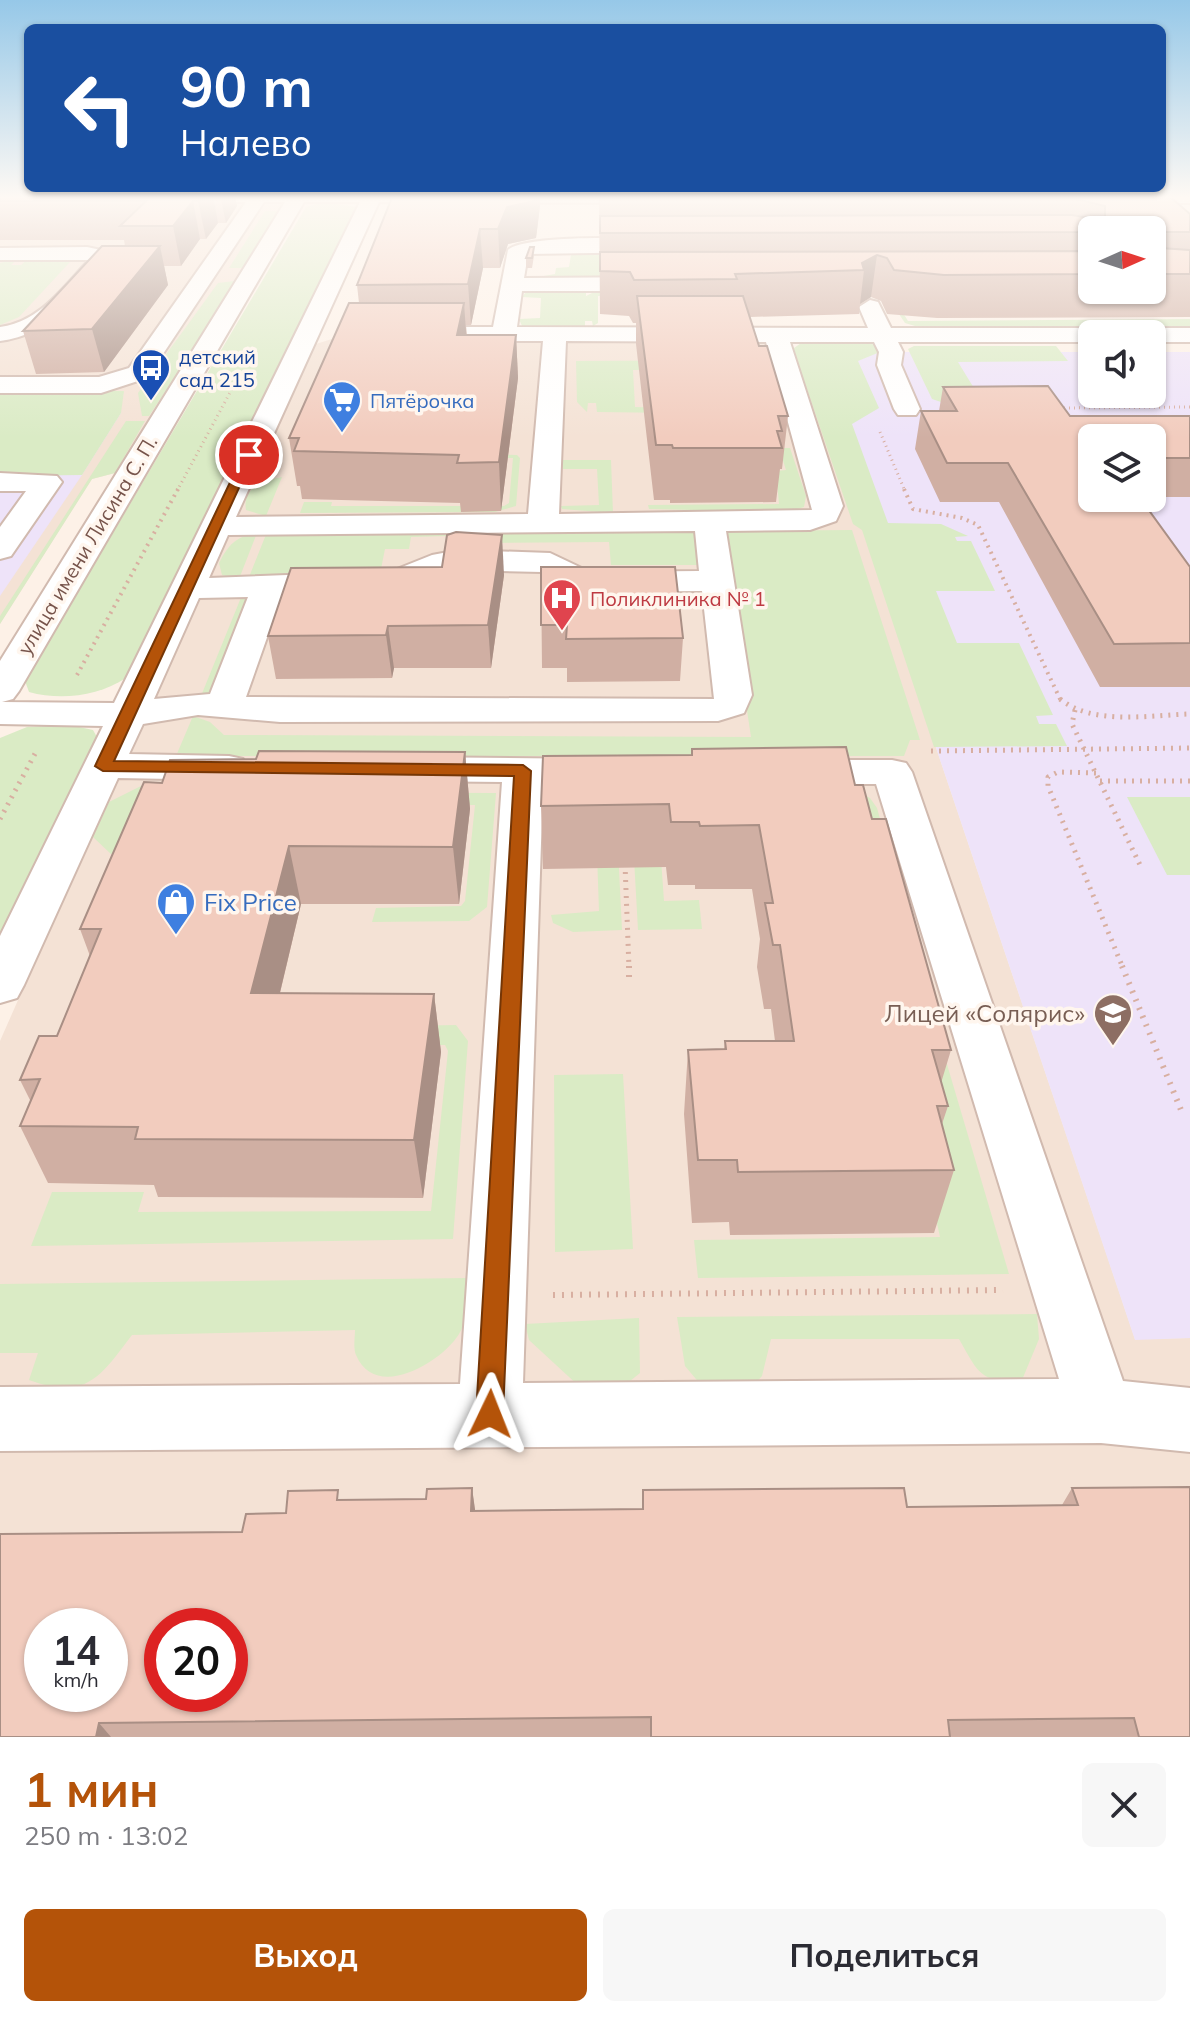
<!DOCTYPE html>
<html lang="ru">
<head>
<meta charset="utf-8">
<style>
  :root { --surface:#fff; --page:#f7f7f7; --text:#2b2b33; --muted:#7c7c81; --accent:#b45309 }
  body { margin:0; font-family:Mulish,sans-serif; background:var(--page); color:var(--text); height:100vh; display:flex; flex-direction:column; font-size:30px; white-space:nowrap }
  * { box-sizing:border-box; margin:0 }
  p { font-size:26px; color:var(--muted) }
  .icon { flex:none; width:44px; height:44px; fill:none; stroke:currentColor; stroke-width:2; stroke-linecap:round; stroke-linejoin:round }
  .map { position:relative; height:1737px; overflow:hidden }
  .drawer { display:flex; flex-direction:column; background:var(--surface); flex:1 }
  .drawer>* { flex:none }
  .guide { position:absolute; left:24px; top:24px; width:1142px; height:168px; border-radius:12px; box-shadow:0 2px 6px #0004; background:#1a4fa0; color:#fff; overflow:hidden }
  .needle { width:52px; rotate:87deg }
  .tools { position:absolute; left:1078px; top:216px; display:grid; gap:16px }
  .tools a { display:grid; place-items:center; width:88px; height:88px; border-radius:12px; background:var(--surface); box-shadow:0 2px 6px #0004; font-size:40px }
  .speed { position:absolute; left:24px; top:1608px; display:flex; gap:16px; font-size:40px; font-weight:700; text-align:center }
  .speed>* { display:grid; place-content:center; width:104px; height:104px; border-radius:50%; background:var(--surface); box-shadow:0 2px 6px #0004; line-height:1 }
  .speed small { font-size:20px; font-weight:400 }
  .speed .limit { border:12px solid #d22; background:#fff; color:#111 }
  .pin { position:absolute; display:grid; place-items:center; width:68px; height:68px; color:#fff; margin:-34px; border:4px solid #fff; border-radius:50%; box-shadow:0 2px 8px #0007 }
  .me { position:absolute; width:88px; margin:-44px; rotate:2deg; stroke-linejoin:round; filter:drop-shadow(0 0 6px #0008) }
  .turn { display:flex; align-items:center; gap:28px; height:168px; padding:0 24px; font-size:36px }
  .turn .icon { width:104px; height:104px; stroke-width:2.5 }
  .turn b { display:block; font-size:56px; line-height:68px }
  .round { display:grid; place-items:center; flex:none; width:84px; height:84px; border-radius:12px; background:var(--page) }
  .overview { display:flex; align-items:center; justify-content:space-between; height:136px; padding:0 24px }
  h1 { font-size:48px; font-weight:700; line-height:60px; color:var(--accent) }
  .primary-button { display:flex; gap:16px; margin-top:auto; padding:16px 24px }
  .primary-button a { flex:1; height:92px; border-radius:12px; background:var(--accent); color:#fff; font-size:32px; font-weight:700; line-height:92px; text-align:center }
  .primary-button a+a { background:var(--page); color:var(--text) }
  .map>svg:first-child { display:block }
  .residential { fill:#f4e2d5; fill-rule:evenodd }
  .education { fill:#eee3f9; fill-rule:evenodd }
  .green { fill:#daebc5 }
  .lines { fill:none; stroke-linecap:round; stroke-linejoin:round }
  .minor-casing { stroke:#d1baaf; stroke-width:4 }
  .path-far3 { stroke:#d8afa1; stroke-width:3; stroke-dasharray:1 4; stroke-linecap:butt }
  .path-far2 { stroke:#d8afa1; stroke-width:4; stroke-dasharray:2 5; stroke-linecap:butt }
  .path-far1 { stroke:#d8afa1; stroke-width:5; stroke-dasharray:2 6; stroke-linecap:butt }
  .path { stroke:#d8afa1; stroke-width:6; stroke-dasharray:2 7; stroke-linecap:butt }
  .minor { fill:#fff; fill-rule:evenodd }
  .wall { fill:#d0afa3; fill-rule:evenodd }
  .shaded-wall { fill:#a98f85 }
  .building { fill:#f2ccbe; stroke:#a98f85; stroke-width:2; fill-rule:evenodd }
  .route { fill:#b45309; stroke:#753606; stroke-width:2 }
  .labels { text-anchor:middle; dominant-baseline:central; stroke-width:7; stroke-linejoin:round; paint-order:stroke }
  .far-transit-label { font-size:20px; fill:#164399; stroke:#fff6ee; text-anchor:start }
  .far-shop-label { font-size:20px; fill:#366cbe; stroke:#fff6ee; text-anchor:start }
  .far-street-label { font-size:20px; fill:#77544b; stroke:#fff6ee }
  .far-health-label { font-size:20px; fill:#be3a42; stroke:#fff6ee; text-anchor:start }
  .shop-label { font-size:24px; fill:#366cbe; stroke:#fff6ee; text-anchor:start }
  .education-label { font-size:24px; fill:#785e54; stroke:#fff6ee; text-anchor:end }
</style>
</head>
<body>
<div class="map">
<svg width="1190" height="1737" viewBox="0 0 1190 1737">
  <rect width="100%" height="100%" fill="#fdf1e7"/>
  <g class="residential">
    <path d="M0,201L285,203L115,473L92,479L0,624Z"/>
    <path d="M760,337L803,352L1135,1339L1190,1338V1737H0V1041L306,347L332,339ZM42,1626H110V1694H42ZM162,1626H230V1694H162Z"/>
  </g>
  <g class="education">
    <path d="M803,352H1092V394H1152V352H1190V1338L1135,1340ZM1092,438H1152V498H1092Z"/>
    <path d="M121,413L82,475L0,596V414Z"/>
  </g>
  <g class="green">
    <path d="M324,202L356,207L126,678C98,696 61,701 29,692L25,681L306,207Z"/>
    <path d="M265,211H283L245,268H229Z"/>
    <path d="M572,249H588L589,255H686L607,276H577V280L538,277L555,274L556,268L569,267Z"/>
    <path d="M17,259L11,265H21L28,259L70,262L19,317L0,325V263Z"/>
    <path d="M234,281L235,287L149,416H142L138,393L218,283Z"/>
    <path d="M526,292L586,293V296L592,293L629,292V295L598,296V323L593,326L592,321H585V326H522L519,319L540,318L541,298L522,297Z"/>
    <path d="M885,293L893,297L908,321L1190,319V326H915L905,323Z"/>
    <path d="M804,341H863L878,346L880,352L858,361L879,408L852,424L888,523L941,524L968,536L955,537L957,541H971L995,591H936L957,643H1019L1053,715L1036,716L1039,724H1056L1067,746L934,747L862,530L853,524L795,354L794,348Z"/>
    <path d="M914,346H1056L1068,361L958,362L980,398L947,404L932,399L908,349Z"/>
    <path d="M763,360L756,369L633,370L635,407L675,408V413L597,412L596,403H588L587,412L577,402L576,361Z"/>
    <path d="M0,391H124L121,413L82,475L0,476Z"/>
    <path d="M126,421H145L115,473L92,479L0,624V616Z"/>
    <path d="M779,448H790L806,496L804,507L787,512L649,509L648,505L779,504L776,471L786,470Z"/>
    <path d="M453,453L517,455L520,458L516,506L495,512L300,513L304,502H332L331,506H504L509,503L513,458H452Z"/>
    <path d="M563,460H611L613,513L562,509L561,506L599,505L597,469H563Z"/>
    <path d="M282,477L266,516L246,510C242,487 264,480 282,477Z"/>
    <path d="M852,530L920,740H910L904,756H176L193,716L210,722L224,735L751,737L720,531Z"/>
    <path d="M696,531L700,565H611L609,542L482,543L448,536L411,537L409,549H385L381,569L301,570L265,582H247L267,532Z"/>
    <path d="M257,533L239,579L222,575L219,563C228,545 236,536 257,533Z"/>
    <path d="M242,595L251,599L213,691L201,696Z"/>
    <path d="M70,725L93,730L98,739L0,941V738L27,727Z"/>
    <path d="M145,784L129,857L111,854L93,837L109,802Z"/>
    <path d="M630,787L856,790L870,798L877,808L916,948L658,816L664,901L699,900L702,929L638,930Z"/>
    <path d="M615,788L622,930L573,932L553,923L551,915L599,911L595,798Z"/>
    <path d="M195,792L496,793L487,907L469,921L372,922L376,908L461,906L465,901L475,805H263Z"/>
    <path d="M1127,797H1190V875H1167Z"/>
    <path d="M456,1025L468,1041L453,1239L31,1246L52,1192H144L138,1212L431,1211L448,1051L445,1045L344,1046L348,1027Z"/>
    <path d="M941,1044L1009,1274L698,1278L694,1240L940,1237L927,1177L921,1045Z"/>
    <path d="M623,1074L633,1249L555,1252L554,1075Z"/>
    <path d="M466,1278C466,1296 469,1318 459,1334C442,1362 376,1402 356,1355C353,1348 355,1337 355,1330L132,1335C100,1377 86,1401 29,1380L38,1353H0V1284Z"/>
    <path d="M1037,1314L1039,1339L1022,1380C980,1383 979,1374 959,1339H771L762,1376L752,1387L701,1385L685,1366L677,1317Z"/>
    <path d="M639,1318L640,1373L620,1389L581,1388L529,1340L525,1324Z"/>
  </g>
  <g class="lines">
    <g class="minor-casing">
      <g id="minor">
        <path d="M166,195L667,197L658,203L379,202L236,517L528,514L543,341H408L396,334L408,327H493L508,250C521,235 643,236 666,242L669,246L666,250L659,252L528,254L524,278L661,277L672,284L661,291H522L517,327L868,328L859,307L870,300L878,302L891,328H1092L1103,334H1092V342H898L903,352L901,365L920,409L916,415H898L894,409L877,365L879,352L874,342H790L843,506L836,521L810,530L726,531L752,695L744,713L718,721L280,722L198,715L143,724L129,754L229,756L243,759L249,768L243,777L229,780L118,778L24,985L17,998L0,1003V936L103,726L0,724V661L285,202H264L147,378L101,393H0V377H99L129,368L246,202H174L168,200ZM304,202H360L114,703L2,702L13,699L19,691ZM566,341L766,342L812,510L559,514ZM695,531L699,571L590,572L550,553L459,550L432,555L392,571L209,578L228,535ZM459,570L542,572L561,587L590,592L702,591L714,699L246,697L282,595L397,591ZM248,597L210,694L154,699L199,598Z"/>
        <path d="M1102,195H1190V203H1110L1103,201Z"/>
        <path d="M87,247L106,251L110,260C82,300 50,334 0,341V327C40,322 63,287 89,260H0V248Z"/>
        <path d="M1152,328H1190V342H1152V334H1141Z"/>
        <path d="M0,473L57,476L62,482L11,556L0,559V527L26,491H0Z"/>
        <path d="M406,757L601,759L615,762L621,771L615,780L601,783H543L523,1383L1059,1379L876,784H794L780,781L774,772L780,763L794,760H892L906,763L912,772L1123,1381L1190,1388V1452L1101,1443L0,1451V1387L460,1384L502,782L406,781L392,778L386,769L392,760Z"/>
      </g>
    </g>
    <g class="path-far3">
      <path d="M1059,408L1190,407"/>
      <path d="M880,432L905,491"/>
      <path d="M177,491L240,374"/>
    </g>
    <g class="path-far2">
      <path d="M904,489L913,509L962,518L978,525L1061,701"/>
      <path d="M77,675L178,489"/>
    </g>
    <g class="path-far1">
      <path d="M1060,699C1093,726 1150,715 1190,714"/>
      <path d="M1075,710L1072,724L1141,867"/>
      <path d="M931,751L1190,748"/>
      <path d="M1096,773L1058,772L1048,777V786L1123,968"/>
      <path d="M1100,781H1190"/>
      <path d="M0,819L37,750"/>
      <path d="M625,864L629,968"/>
    </g>
    <g class="path">
      <path d="M629,966V978"/>
      <path d="M1122,966L1181,1110"/>
      <path d="M553,1295L1003,1290"/>
    </g>
    <use href="#minor" class="minor"/>
  </g>
  <g class="wall">
    <path d="M0,195H235L237,206L226,223H218L206,239H200L181,266H164L168,285L104,372L36,374L23,331L125,246L124,240H0Z"/>
    <path d="M393,195H540V206L536,238L508,244L500,268H483L471,325H466L467,335H516L518,378L501,511L461,512L460,503L302,499L300,486H297L289,438L359,303L357,285Z"/>
    <path d="M599,195H1168L1190,214V317L937,318L887,314L881,301L871,297L860,304L859,314L750,317L759,346L788,416L782,469H780L776,502L670,503V500H654L636,344V323H633L629,316L600,314ZM1092,230H1152V290H1092Z"/>
    <path d="M534,256L532,268H526V258Z"/>
    <path d="M943,387L1070,416H1190V497H1152V438H1092L1190,567V687H1100L999,502H940L915,449L921,411H939Z"/>
    <path d="M442,567L504,575L491,668H394L392,678L276,679L268,636Z"/>
    <path d="M541,567L683,638L680,681L567,682V668H542Z"/>
    <path d="M692,749L855,785L872,819L951,1050L941,1083L948,1106L942,1124L954,1170L934,1233L730,1235L729,1222L692,1223L684,1114L688,1050L724,1049L725,1041H775L771,1009H764L757,967L760,939L752,889H695V885H668L666,867L543,869L541,806L691,755Z"/>
    <path d="M465,752L470,809L459,904H301L280,993L434,994L441,1052L423,1198L158,1197L154,1185L48,1183L20,1126L31,1102L20,1080L57,1036L90,956L80,929L162,783L256,759Z"/>
    <path d="M472,1488L475,1511L642,1509L643,1490L907,1507L1062,1505L1072,1488L1190,1737H0L242,1532L286,1513L341,1500L426,1499Z"/>
  </g>
  <g class="shaded-wall">
    <path d="M203,195H213L218,223L206,239L198,201Z"/>
    <path d="M220,195H235L237,206L226,223Z"/>
    <path d="M536,195H540V206L536,238L508,244L500,268L498,229L507,207Z"/>
    <path d="M193,201L200,239L181,266L173,226Z"/>
    <path d="M480,229L483,268L471,325L468,284Z"/>
    <path d="M160,246L168,285L104,372L92,329Z"/>
    <path d="M877,255L871,297L860,304L864,270L862,263Z"/>
    <path d="M464,303L467,345L457,335Z"/>
    <path d="M516,335L518,378L501,511L499,462Z"/>
    <path d="M502,535L504,575L491,668L488,625Z"/>
    <path d="M388,626L394,668L392,678L386,635Z"/>
    <path d="M465,752L470,809L459,904L453,847Z"/>
    <path d="M289,846L301,904L266,1051L251,993Z"/>
    <path d="M434,994L441,1052L423,1198L414,1140Z"/>
    <path d="M472,1488L479,1538L471,1511Z"/>
    <path d="M99,1723L111,1737H96Z"/>
  </g>
  <g class="building">
    <path d="M0,195H203L198,201H193L173,226H120L146,201H0Z"/>
    <path d="M393,195H536L535,201L507,207L498,229H480L468,284L357,285Z"/>
    <path d="M600,195H1168L1190,214V232H1163L1161,248L1190,250V274H1152V230H1092V232L600,233V216L1072,215L1101,220L1105,218V206L1072,198L600,199Z"/>
    <path d="M102,246H160L92,329L23,331Z"/>
    <path d="M530,247H534L532,258H526Z"/>
    <path d="M1092,251V274L944,275L894,270L887,258L877,255L862,263L864,270L735,274L737,279L634,280L630,272L600,271V252Z"/>
    <path d="M637,296H743L759,346H767L788,416H778L782,431H777L782,448H673L672,445H656Z"/>
    <path d="M349,303H464L457,335H516L499,462L457,463L459,455L294,451L299,438H289Z"/>
    <path d="M1048,386L1070,416H1190V458H1152V438H1092V498H1140L1190,567V643L1114,644L1008,463H947L921,411H957L943,387Z"/>
    <path d="M456,532L502,535L488,625L388,626L386,635L268,636L291,568L442,567L447,535Z"/>
    <path d="M541,567H675L683,638L566,639L567,625H541Z"/>
    <path d="M846,747L855,785H863L872,819H886L951,1050H932L948,1106H937L954,1170L738,1172L737,1160H698L688,1050L726,1049L725,1041H794L780,945H773L765,903H773L759,825L700,826L699,822H671L669,804L541,806L543,756L692,755V749Z"/>
    <path d="M259,751L465,752L453,847L289,846L251,993L434,994L414,1140L135,1139L138,1127L20,1126L40,1079L20,1080L39,1036H57L101,929H80L144,782L162,783L170,760L256,759Z"/>
    <path d="M1190,1487V1737H1139L1134,1718L948,1720L950,1737H651V1717L99,1723L96,1737H0V1534L242,1532L246,1514L286,1513L288,1491L338,1490L337,1500L426,1499L427,1489L472,1488L471,1511L643,1509V1490L904,1488L907,1507L1078,1505L1072,1488ZM42,1626H110V1694H42ZM162,1626H230V1694H162Z"/>
  </g>
  <linearGradient id="sky" x2="0" y2="1"><stop stop-color="#96c8e8"/><stop offset="0.45" stop-color="#fef9f4"/><stop offset="1" stop-color="#fef9f4" stop-opacity="0"/></linearGradient>
  <rect width="1190" height="438" fill="url(#sky)"/>
  <path class="route" d="M244,453L254,455L114,761L523,765L531,771L503,1414L499,1423L490,1427L480,1423L476,1414L514,776L103,771L95,766Z"/>
  <defs>
    <g id="bus-pin" transform="scale(2)"><path d="M0 17L-7.5 6A9.5 9.5 0 1 1 7.5 6Z" fill="#1a4fb4" stroke="#fff6ee"/><path d="M-5-6H5V4H4V6H2V4H-2V6H-4V4H-5ZM-3.5-4V0h7V-4ZM-3.5 1.2v1.5H-2V1.2ZM2 1.2v1.5H3.5V1.2Z" fill="#fff"/></g>
    <g id="supermarket-pin" transform="scale(2)"><path d="M0 17L-7.5 6A9.5 9.5 0 1 1 7.5 6Z" fill="#3f7fe0" stroke="#fff6ee"/><path d="M-6-5.5h2.5l.6 2H6L4.5 2H-2.5L-4.4-4H-6ZM-1.5 3.2a1.3 1.3 0 1 0 .1 0ZM3 3.2a1.3 1.3 0 1 0 .1 0Z" fill="#fff"/></g>
    <g id="hospital-pin" transform="scale(2)"><path d="M0 17L-7.5 6A9.5 9.5 0 1 1 7.5 6Z" fill="#e0444e" stroke="#fff6ee"/><path d="M-5-5h3v3.5h4V-5h3V5h-3V1.5h-4V5h-3Z" fill="#fff"/></g>
    <g id="shop-pin" transform="scale(2)"><path d="M0 17L-7.5 6A9.5 9.5 0 1 1 7.5 6Z" fill="#3f7fe0" stroke="#fff6ee"/><path d="M-5-2.5h2.3a2.7 3.5 0 0 1 5.4 0H5L5.5 6h-11ZM-1.5-2.5h3a1.5 2.3 0 0 0-3 0Z" fill="#fff"/></g>
    <g id="school-pin" transform="scale(2)"><path d="M0 17L-7.5 6A9.5 9.5 0 1 1 7.5 6Z" fill="#8d6e63" stroke="#fff6ee"/><path d="M0-5L7-2L0 1L-7-2ZM-4 1L0 2.5L4 1V4Q0 6-4 4Z" fill="#fff"/></g>
  </defs>
  <g fill-rule="evenodd">
    <use href="#bus-pin" x="151" y="368"/>
    <use href="#supermarket-pin" x="342" y="400"/>
    <use href="#hospital-pin" x="562" y="598"/>
    <use href="#shop-pin" x="176" y="902"/>
    <use href="#school-pin" x="1113" y="1013"/>
  </g>
  <g class="labels">
    <g class="far-transit-label">
      <text x="179" y="356">детский<tspan x="179" dy="23">сад 215</tspan></text>
    </g>
    <g class="far-shop-label">
      <text x="370" y="400">Пятёрочка</text>
    </g>
    <g class="far-street-label">
      <text transform="translate(87 545) rotate(-59)">улица имени Лисина С. П.</text>
    </g>
    <g class="far-health-label">
      <text x="590" y="598">Поликлиника № 1</text>
    </g>
    <g class="shop-label">
      <text x="204" y="902">Fix Price</text>
    </g>
    <g class="education-label">
      <text x="1085" y="1013">Лицей «Солярис»</text>
    </g>
  </g>
</svg>
<div class="tools">
<a><svg class="needle" viewBox="-14 -14 28 28"><path d="M0-13l5 13h-10z" fill="#e53935"/><path d="M0 13l5-13h-10z" fill="#7c7c81"/></svg></a>
<a><svg class="icon" aria-label="sound" viewBox="0 0 24 24"><path d="M4 9h4l5-4v14l-5-4H4zM17 9q2 3 0 6"/></svg></a>
<a><svg class="icon" aria-label="layers" viewBox="0 0 24 24"><path d="M12 4l9 5-9 5-9-5zM3 14l9 5 9-5"/></svg></a>
</div>
<div class="speed"><div>14<small>km/h</small></div><div class="limit">20</div></div>
<div class="pin" style="left:249px;top:455px;background:#d93025"><svg class="icon" aria-label="arrive" viewBox="0 0 24 24"><path d="M6 21V4h12l-3 4 3 4H6"/></svg></div>
<svg class="me" style="left:490px;top:1414px" viewBox="-20 -20 40 40"><path d="M0-17L14 15 0 8-14 15z" fill="#b45309" stroke="#fff" stroke-width="4"/></svg>
<div class="guide">
<div class="turn"><svg class="icon" aria-label="left" viewBox="0 0 24 24"><path d="M17 20v-9H6M10 6l-5 5 5 5"/></svg><div><b>90 m</b>Налево</div></div>
</div>
</div>
<section class="drawer">
<div class="overview"><div><h1>1 мин</h1><p>250 m · 13:02</p></div><a class="round"><svg class="icon" aria-label="close" viewBox="0 0 24 24"><path d="M6 6l12 12M18 6L6 18"/></svg></a></div>
<div class="primary-button"><a>Выход</a><a>Поделиться</a></div>
</section>
</body>
</html>
